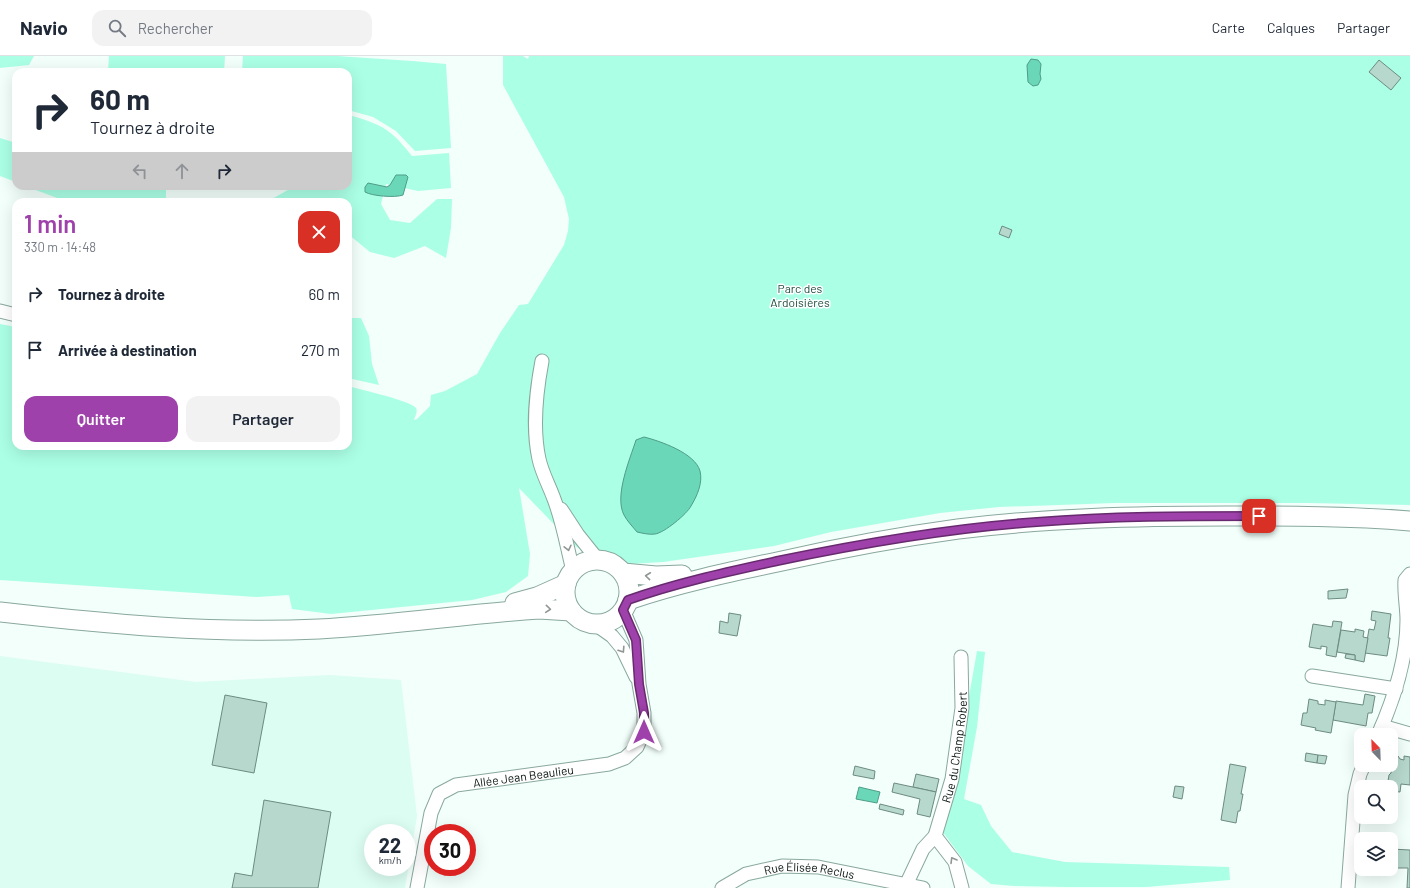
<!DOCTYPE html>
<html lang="fr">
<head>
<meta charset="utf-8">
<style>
  :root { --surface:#fff; --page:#f2f2f3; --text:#1f2937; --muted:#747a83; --line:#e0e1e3; --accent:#9e41aa }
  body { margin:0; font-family:Barlow,sans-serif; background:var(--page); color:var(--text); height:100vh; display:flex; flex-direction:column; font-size:15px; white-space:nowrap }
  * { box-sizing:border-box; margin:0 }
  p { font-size:13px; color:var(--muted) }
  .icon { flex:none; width:22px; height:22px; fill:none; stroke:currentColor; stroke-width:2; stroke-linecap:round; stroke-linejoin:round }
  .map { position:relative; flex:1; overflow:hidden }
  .sheet { position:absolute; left:12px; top:142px; width:340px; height:252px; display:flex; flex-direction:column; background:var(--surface); border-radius:12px; box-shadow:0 4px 16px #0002 }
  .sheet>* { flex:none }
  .hud { position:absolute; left:12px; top:12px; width:340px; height:122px; border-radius:12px; box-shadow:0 4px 16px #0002; background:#fff; color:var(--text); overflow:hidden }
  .needle { width:26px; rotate:337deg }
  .buttons { position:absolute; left:1354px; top:672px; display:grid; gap:8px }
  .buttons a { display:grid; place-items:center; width:44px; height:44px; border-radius:8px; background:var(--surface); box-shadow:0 4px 16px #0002; font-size:20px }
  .speed { position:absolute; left:364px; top:768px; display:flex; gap:8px; font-size:20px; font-weight:700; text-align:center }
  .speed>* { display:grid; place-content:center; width:52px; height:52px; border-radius:50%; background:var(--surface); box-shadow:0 4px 16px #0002; line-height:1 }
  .speed small { font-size:10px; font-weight:400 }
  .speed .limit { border:6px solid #d22; background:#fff; color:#111 }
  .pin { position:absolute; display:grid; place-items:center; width:34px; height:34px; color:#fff; margin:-17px; border-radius:8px; box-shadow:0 2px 6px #0006 }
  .me { position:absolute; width:44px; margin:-22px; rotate:0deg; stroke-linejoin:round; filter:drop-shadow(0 0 3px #0008) }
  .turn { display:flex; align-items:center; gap:14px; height:84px; padding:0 12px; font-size:18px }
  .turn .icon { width:52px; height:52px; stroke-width:2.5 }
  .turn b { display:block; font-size:28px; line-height:34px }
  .lanes { display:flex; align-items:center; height:38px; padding:0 12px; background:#0003; justify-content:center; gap:20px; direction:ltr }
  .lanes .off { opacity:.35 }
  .round { display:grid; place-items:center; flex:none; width:42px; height:42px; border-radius:12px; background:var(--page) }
  .head { display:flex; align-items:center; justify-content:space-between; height:68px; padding:0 12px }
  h1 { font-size:24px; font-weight:600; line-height:30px; color:var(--accent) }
  .cta { display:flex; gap:8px; margin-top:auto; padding:8px 12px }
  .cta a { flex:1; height:46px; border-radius:12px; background:var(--accent); color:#fff; font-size:16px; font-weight:600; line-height:46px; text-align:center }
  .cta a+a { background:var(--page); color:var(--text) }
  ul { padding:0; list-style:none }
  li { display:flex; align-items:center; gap:12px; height:56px; padding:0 12px }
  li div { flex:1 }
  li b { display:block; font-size:15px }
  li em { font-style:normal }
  header { display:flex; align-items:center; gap:24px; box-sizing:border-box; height:56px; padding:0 20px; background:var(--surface); border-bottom:1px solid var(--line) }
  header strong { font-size:19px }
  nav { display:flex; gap:22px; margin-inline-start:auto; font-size:14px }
  .search { width:280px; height:36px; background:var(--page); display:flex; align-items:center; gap:10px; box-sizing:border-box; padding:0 14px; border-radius:12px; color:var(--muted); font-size:15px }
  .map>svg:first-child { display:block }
  .built { fill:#dcfdf2; fill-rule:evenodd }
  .green { fill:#abffe5 }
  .water { fill:#6bd7b9; stroke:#4e9d87 }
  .building { fill:#b7d8cd; stroke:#6c8b81 }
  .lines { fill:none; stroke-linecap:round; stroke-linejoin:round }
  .street-casing { stroke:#89a89e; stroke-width:15 }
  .secondary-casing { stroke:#89a89e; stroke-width:21 }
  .street { stroke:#fff; stroke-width:13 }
  .secondary { stroke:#fff; stroke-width:19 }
  .oneway { stroke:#919694 }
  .route-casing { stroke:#672a6e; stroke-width:10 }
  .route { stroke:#9e41aa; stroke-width:7 }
  .labels { text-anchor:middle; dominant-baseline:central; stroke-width:3; stroke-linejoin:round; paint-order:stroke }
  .park-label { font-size:12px; fill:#1d4c3f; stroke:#fff }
  .street-label { font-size:12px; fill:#0a1612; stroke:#fff }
</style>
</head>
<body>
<header>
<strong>Navio</strong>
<div class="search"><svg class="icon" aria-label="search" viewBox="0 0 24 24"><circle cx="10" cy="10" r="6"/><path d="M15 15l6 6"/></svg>Rechercher</div>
<nav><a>Carte</a><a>Calques</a><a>Partager</a></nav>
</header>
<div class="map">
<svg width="1410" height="832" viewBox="0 0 1410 832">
  <rect width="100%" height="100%" fill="#f2fffa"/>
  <path class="built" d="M0,600L196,626L330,619L401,624L417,760L405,832H0ZM373,777H407V811H373Z"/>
  <g class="green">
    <path d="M0,0H34L29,9L0,12Z"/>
    <path d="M109,0H225L224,16H108Z"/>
    <path d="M243,0H337L412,5L446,8L451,92L415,95L396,75L373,61L348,54V16H242Z"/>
    <path d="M503,0H523L528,3L529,0H1410V449L1308,447H1115L999,451L940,457L831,476L774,490L663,506L613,509L589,499L574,489L519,432L530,498L528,520L506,536L472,544L331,558L292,553L289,539L257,541L0,524V268L16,271V390H348V330C358,333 412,345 416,352C418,356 415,360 414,364L417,363L430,350L431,339L445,335L477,318L500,277L519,249L528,248L564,189L568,175L569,163L564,141L503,29Z"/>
    <path d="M348,59C364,63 381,68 393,79C400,85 406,93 412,100L449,97L451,132L418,135L386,128L381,148L390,164L410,167L437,143H452L451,172L446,202L425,190L394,202L370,196L348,178V146H271L270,144L295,130H348Z"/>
    <path d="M0,82L16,87V126L0,120Z"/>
    <path d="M25,130H166V146H68Z"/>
    <path d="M348,262H361L369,280L372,308L379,329L348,322Z"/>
    <path d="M977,595L985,596L977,671L964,743L981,749L991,770L1012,796L1065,806L1229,811L1230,824L1146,831H1067L1014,830L991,828L968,810L942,775L953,731Z"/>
  </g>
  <g class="water">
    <path d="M1031,3L1038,4L1041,8L1040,18L1041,23L1038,29L1033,30L1028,26L1027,9Z"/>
    <path d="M396,119H406L408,121L403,139C395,142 372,140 365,136V131L368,127L387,131L390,129Z"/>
    <path d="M644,381C660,385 695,397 700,415C703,427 697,440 691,450C687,458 664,477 655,478C649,479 642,477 637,476C633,471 627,465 624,459C614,440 630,403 636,384Z"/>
    <path d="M859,731L880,736L877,747L856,743Z"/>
  </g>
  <g class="building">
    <path d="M1379,4L1401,22L1391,34L1369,16Z"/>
    <path d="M1002,170L1012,174L1009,182L999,178Z"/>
    <path d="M1348,533L1346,542L1328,543V535Z"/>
    <path d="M1372,555L1391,558L1388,582H1390L1387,600L1365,597L1369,573L1374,574L1376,565L1371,564Z"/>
    <path d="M729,557L741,559L737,580L719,577L720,565L728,567Z"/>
    <path d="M1333,565L1342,566L1336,601L1326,599L1327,591L1321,590V593L1309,591L1313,568L1332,571Z"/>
    <path d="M1355,573L1364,575L1363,581L1368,582L1364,606L1355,604V599L1337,596L1341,574L1355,576Z"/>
    <path d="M1346,598L1355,599V604L1345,602Z"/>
    <path d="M1365,638L1375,640L1372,657H1368L1366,670L1333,664L1336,645L1363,649Z"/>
    <path d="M225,639L267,647L254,717L212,709Z"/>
    <path d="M1309,643L1318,645V648L1325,649V644L1336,646L1331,677L1315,674L1316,672L1301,669L1303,657H1307Z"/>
    <path d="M1306,697L1318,699L1317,707L1305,705Z"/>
    <path d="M1318,699L1327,700L1325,708L1317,707Z"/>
    <path d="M1391,699L1398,700L1400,703L1404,704V700L1410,701V729L1401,728L1400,736L1391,735V731H1387L1389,719L1391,717L1392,712L1390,710L1391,709Z"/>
    <path d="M1230,708L1246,711L1241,738H1243L1240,755H1238L1236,767L1221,764Z"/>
    <path d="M855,710L875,715L874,723L853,719Z"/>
    <path d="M916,718L939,723L936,736L913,731Z"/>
    <path d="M894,727L936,736L930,761L917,758L920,743L892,736Z"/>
    <path d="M1175,730L1184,731L1182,743L1173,741Z"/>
    <path d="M264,744L331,756L318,832H232L235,817L252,820Z"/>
    <path d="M880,748L904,754L903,759L879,753Z"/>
    <path d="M1391,793L1410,794V832H1407L1408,812H1391Z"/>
  </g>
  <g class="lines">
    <g class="street-casing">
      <g id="street">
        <path d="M0,255L16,259"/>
        <path d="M542,305C536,337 532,371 539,403C542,417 549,429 554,443C563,466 567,491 573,515"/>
        <path d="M561,453L578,479L598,504"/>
        <path d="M595,568L612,580L622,592L636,621"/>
        <path d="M1312,620L1396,633"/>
        <path d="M1382,670L1410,678"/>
        <path d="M1378,679C1394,643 1407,604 1407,564C1407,551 1404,537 1405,524L1410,518"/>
        <path d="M935,780L955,806L962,832"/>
        <path id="s1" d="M906,829L923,793L935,780L952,723L962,652L961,601"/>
        <path id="s2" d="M417,832L431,757L439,738L456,729L609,708L625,702L637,691L644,675V657L639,628L636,584L623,554"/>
        <path id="s3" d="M722,832L746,818L782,810L818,811L923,832"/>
        <path d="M1348,832L1355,739L1360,718L1364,709"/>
      </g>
    </g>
    <g class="secondary-casing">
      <g id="secondary">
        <circle cx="597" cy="536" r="32"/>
        <path d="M623,517L656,520L682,519"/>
        <path d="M628,544C678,527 730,516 782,505C840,492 899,481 958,473C1047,462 1137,460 1227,460C1288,460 1349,460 1410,465"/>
        <path d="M515,547L537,541L566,528"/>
        <path d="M0,556C106,568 213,578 319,573C393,569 466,558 539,553L571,555"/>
      </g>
    </g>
    <use href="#street" class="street"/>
    <use href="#secondary" class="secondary"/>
  </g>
  <defs><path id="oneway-chevron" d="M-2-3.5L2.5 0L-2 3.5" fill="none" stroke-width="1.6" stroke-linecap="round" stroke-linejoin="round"/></defs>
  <g class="oneway">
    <use href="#oneway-chevron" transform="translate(568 492) rotate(77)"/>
    <use href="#oneway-chevron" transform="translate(648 520) rotate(-174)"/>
    <use href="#oneway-chevron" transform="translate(548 553) rotate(5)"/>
    <use href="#oneway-chevron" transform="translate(622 594) rotate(57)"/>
    <use href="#oneway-chevron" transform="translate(953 804) rotate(-121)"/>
  </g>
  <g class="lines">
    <g class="route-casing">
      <path id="route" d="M644,676V657L639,628L636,584L623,554L628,544C676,527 727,516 777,505C863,487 950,472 1037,466C1111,460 1185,460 1259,460"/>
    </g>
    <use href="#route" class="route"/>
  </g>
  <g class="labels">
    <g class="park-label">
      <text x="800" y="232">Parc des<tspan x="800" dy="14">Ardoisières</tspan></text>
    </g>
    <g class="street-label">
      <text stroke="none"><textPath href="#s1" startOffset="149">Rue du Champ Robert</textPath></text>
      <text stroke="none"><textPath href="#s2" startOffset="184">Allée Jean Beaulieu</textPath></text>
      <text stroke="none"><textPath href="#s3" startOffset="92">Rue Élisée Reclus</textPath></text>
    </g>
  </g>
</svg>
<div class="buttons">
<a><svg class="needle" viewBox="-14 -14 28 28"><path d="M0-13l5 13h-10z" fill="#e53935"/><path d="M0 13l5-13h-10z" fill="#747a83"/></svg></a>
<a><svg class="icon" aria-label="search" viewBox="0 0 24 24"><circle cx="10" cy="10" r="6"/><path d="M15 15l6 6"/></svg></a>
<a><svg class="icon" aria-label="layers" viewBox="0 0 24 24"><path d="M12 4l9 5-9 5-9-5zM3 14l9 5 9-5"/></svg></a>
</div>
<div class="speed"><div>22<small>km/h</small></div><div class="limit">30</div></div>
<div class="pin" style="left:1259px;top:460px;background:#d93025"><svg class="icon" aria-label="arrive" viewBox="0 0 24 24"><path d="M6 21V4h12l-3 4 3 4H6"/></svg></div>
<svg class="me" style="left:644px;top:676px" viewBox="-20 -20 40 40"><path d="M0-17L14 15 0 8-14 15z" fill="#9e41aa" stroke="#fff" stroke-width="4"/></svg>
<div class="hud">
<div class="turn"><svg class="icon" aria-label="right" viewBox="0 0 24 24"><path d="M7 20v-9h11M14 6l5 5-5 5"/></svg><div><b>60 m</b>Tournez à droite</div></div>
<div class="lanes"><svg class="icon off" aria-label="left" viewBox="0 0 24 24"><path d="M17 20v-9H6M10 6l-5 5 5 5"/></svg><svg class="icon off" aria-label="ahead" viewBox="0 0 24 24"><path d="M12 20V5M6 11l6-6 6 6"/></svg><svg class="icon" aria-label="right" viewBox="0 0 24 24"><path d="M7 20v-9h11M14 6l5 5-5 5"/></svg></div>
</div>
<section class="sheet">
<div class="head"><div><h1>1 min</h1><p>330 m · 14:48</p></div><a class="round" style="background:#d93025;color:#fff"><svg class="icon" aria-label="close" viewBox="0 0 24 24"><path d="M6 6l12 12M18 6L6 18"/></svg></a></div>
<ul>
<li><svg class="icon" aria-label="right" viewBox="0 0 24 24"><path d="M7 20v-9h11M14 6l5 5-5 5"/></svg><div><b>Tournez à droite</b></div><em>60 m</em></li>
<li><svg class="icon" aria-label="arrive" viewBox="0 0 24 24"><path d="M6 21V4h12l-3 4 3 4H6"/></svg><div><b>Arrivée à destination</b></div><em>270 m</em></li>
</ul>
<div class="cta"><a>Quitter</a><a>Partager</a></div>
</section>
</div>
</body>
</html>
